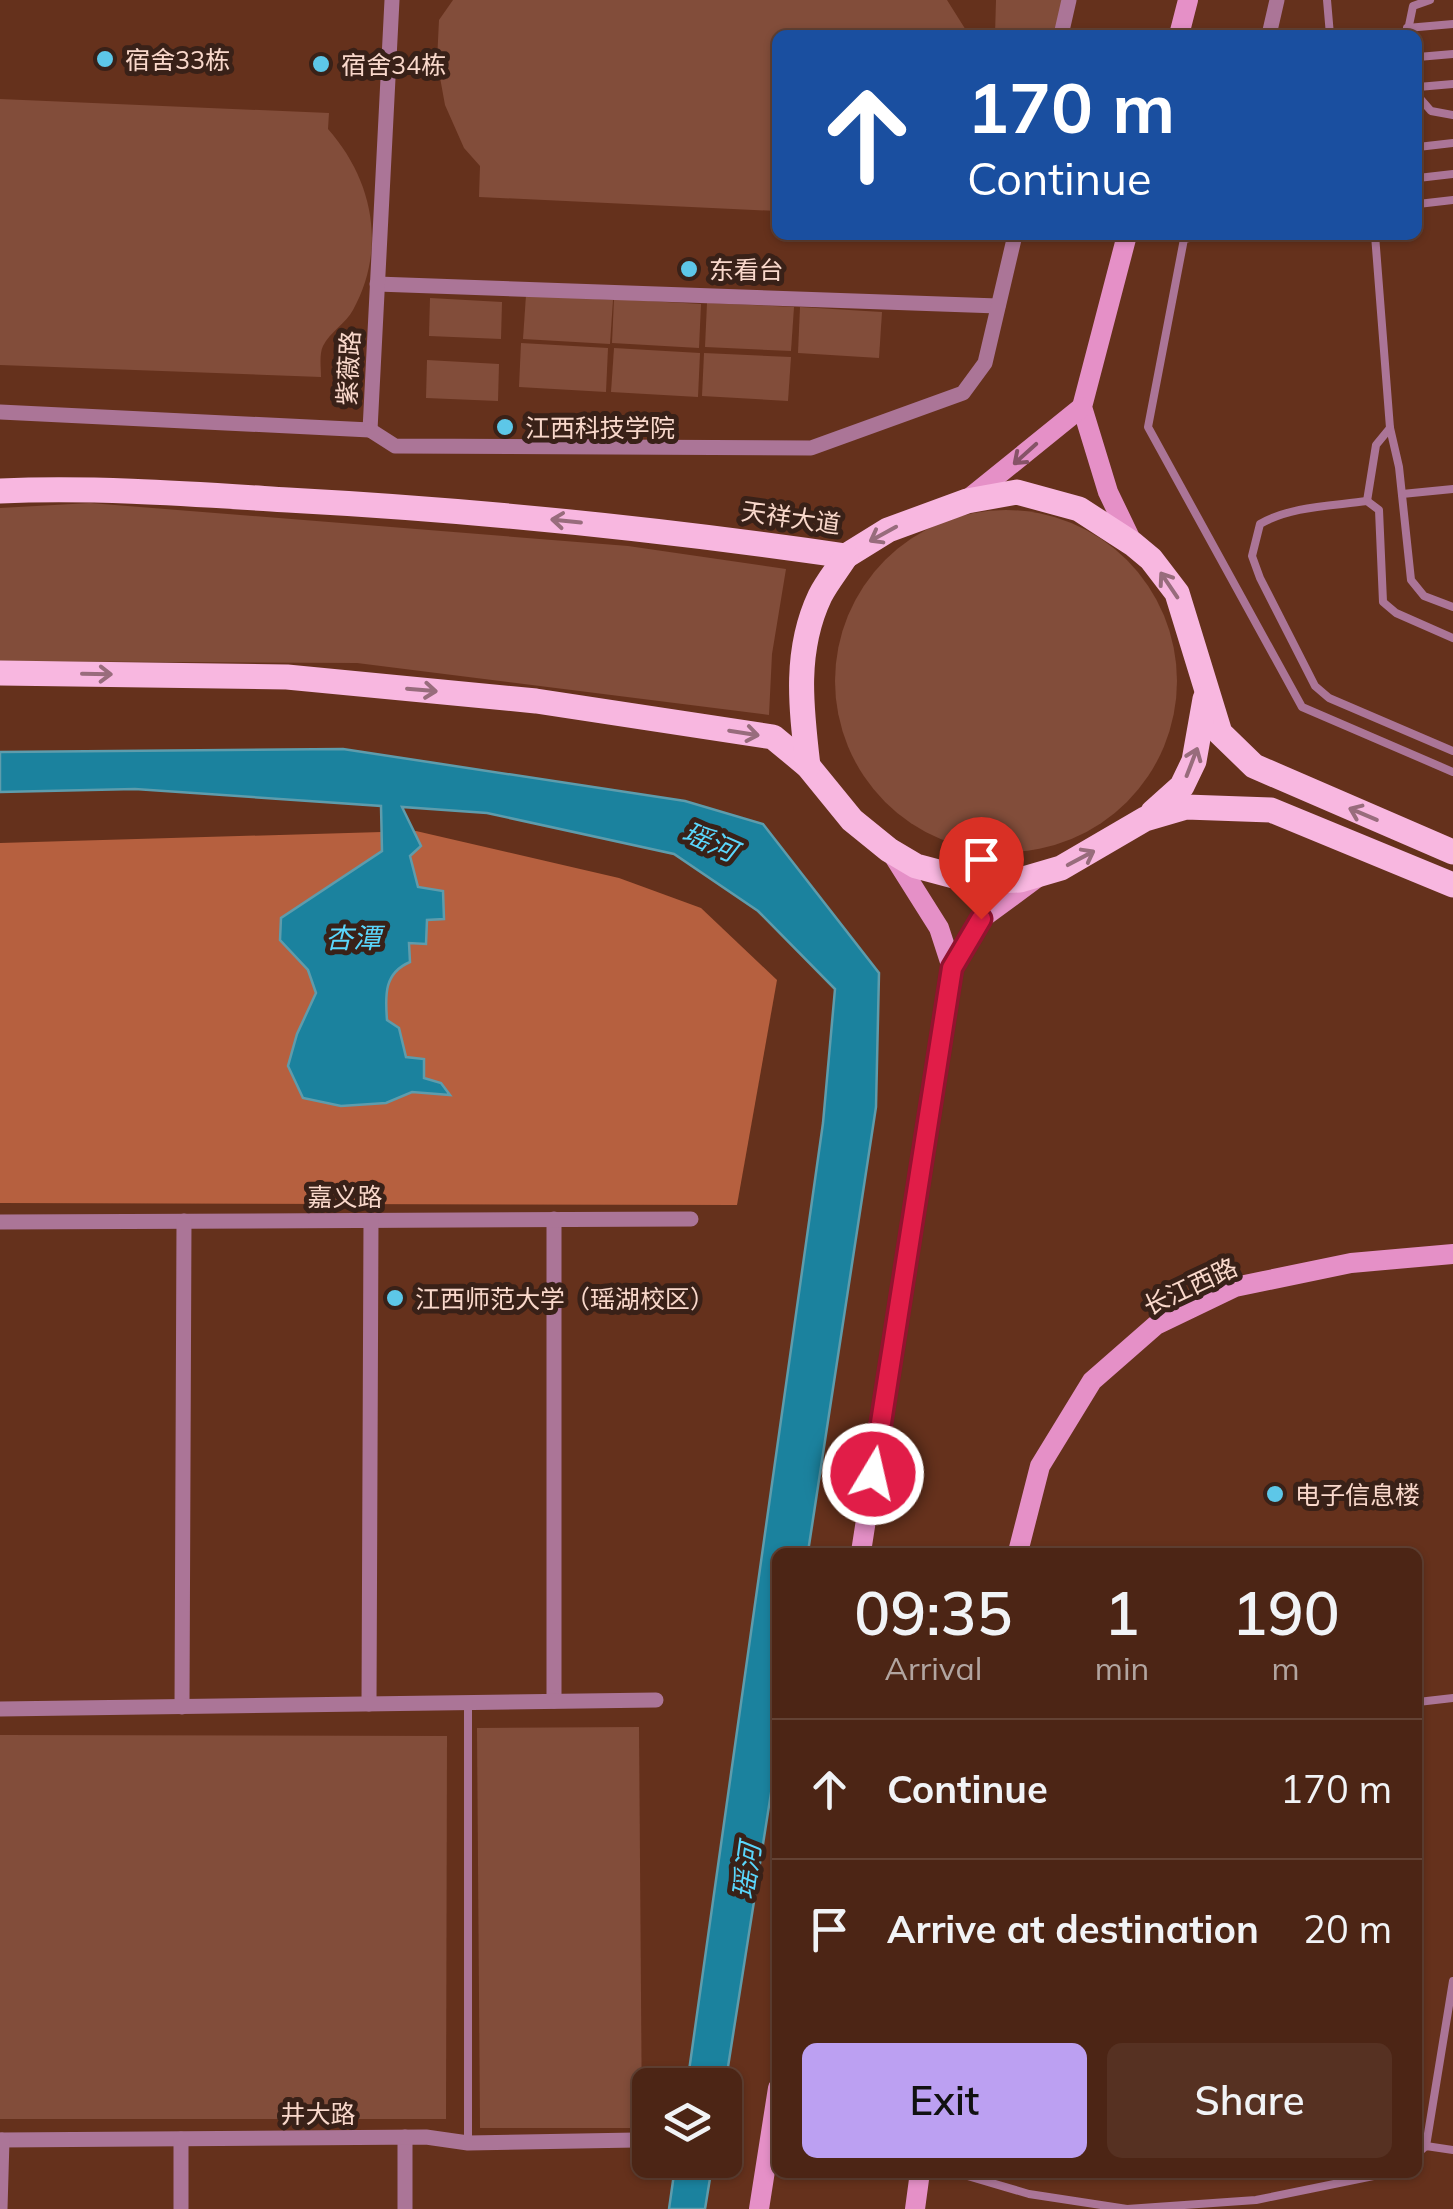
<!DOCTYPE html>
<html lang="en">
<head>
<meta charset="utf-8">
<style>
  :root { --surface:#4c2515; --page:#563122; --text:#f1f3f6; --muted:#b2a5a0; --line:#634234; --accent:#bca0f2 }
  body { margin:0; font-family:Mulish,"Noto Sans SC",sans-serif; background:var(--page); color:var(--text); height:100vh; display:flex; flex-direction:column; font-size:38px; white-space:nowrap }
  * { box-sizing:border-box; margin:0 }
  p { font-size:32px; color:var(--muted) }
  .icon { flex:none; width:55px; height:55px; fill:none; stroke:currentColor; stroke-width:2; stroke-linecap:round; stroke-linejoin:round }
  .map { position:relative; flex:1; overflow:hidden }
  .details { position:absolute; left:772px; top:1548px; width:650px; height:630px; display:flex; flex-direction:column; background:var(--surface); border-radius:15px; box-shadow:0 2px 8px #0004,0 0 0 2px var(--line) }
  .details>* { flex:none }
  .hud { position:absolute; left:772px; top:30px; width:650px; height:210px; border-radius:15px; box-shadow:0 2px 8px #0004,0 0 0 2px var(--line); background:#1a4fa0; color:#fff; overflow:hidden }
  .controls { position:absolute; left:632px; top:2068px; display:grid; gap:20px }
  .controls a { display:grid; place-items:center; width:110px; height:110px; border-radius:15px; background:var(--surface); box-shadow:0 2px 8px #0004,0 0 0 2px var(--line); font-size:50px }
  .pin { position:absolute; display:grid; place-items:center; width:85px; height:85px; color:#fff; margin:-102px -42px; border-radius:50% 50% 50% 0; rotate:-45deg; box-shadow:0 0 10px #0007 }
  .pin .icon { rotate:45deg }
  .me { position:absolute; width:110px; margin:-55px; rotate:9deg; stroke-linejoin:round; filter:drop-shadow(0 0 8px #0008) }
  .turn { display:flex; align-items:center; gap:35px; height:210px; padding:0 30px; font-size:45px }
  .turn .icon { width:130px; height:130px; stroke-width:2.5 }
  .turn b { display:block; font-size:70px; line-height:85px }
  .eta { display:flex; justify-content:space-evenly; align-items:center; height:170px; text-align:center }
  .eta b { font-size:60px; font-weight:600; line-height:70px }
  .action { display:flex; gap:20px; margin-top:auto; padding:20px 30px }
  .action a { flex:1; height:115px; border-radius:15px; background:var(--accent); color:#111; font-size:40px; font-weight:600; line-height:115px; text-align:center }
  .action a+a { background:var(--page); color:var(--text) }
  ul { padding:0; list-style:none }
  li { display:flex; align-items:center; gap:30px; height:140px; padding:0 30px; border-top:2px solid var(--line) }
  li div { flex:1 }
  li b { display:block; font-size:38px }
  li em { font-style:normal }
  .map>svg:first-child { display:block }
  .green { fill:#824d3a }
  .forest { fill:#b6603f }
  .water { fill:#1b829e; stroke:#5e9cac; stroke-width:2.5 }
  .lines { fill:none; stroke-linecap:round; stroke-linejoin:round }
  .lane { stroke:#ab7597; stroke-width:8 }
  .street { stroke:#ab7597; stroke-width:15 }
  .secondary { stroke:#e590c7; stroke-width:20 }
  .primary { stroke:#f8b7e0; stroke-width:25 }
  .oneway { stroke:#865367 }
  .oneway2 { stroke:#986c7c }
  .route-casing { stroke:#92132f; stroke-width:25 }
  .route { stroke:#e11d48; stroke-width:18 }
  .poi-dot { fill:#5dc7e8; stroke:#392118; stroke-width:4 }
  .labels { text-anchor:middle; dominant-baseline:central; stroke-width:10; stroke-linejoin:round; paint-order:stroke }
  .poi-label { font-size:25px; fill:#f9d8cb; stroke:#392118; text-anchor:start }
  .street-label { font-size:25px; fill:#f9d8cb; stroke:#392118 }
  .water-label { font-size:28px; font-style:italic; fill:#5ad6fb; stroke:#392118 }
</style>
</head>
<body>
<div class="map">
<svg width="1453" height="2209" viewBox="0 0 1453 2209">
  <rect width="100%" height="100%" fill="#65311c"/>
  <g class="green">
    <path d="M453,0H947L969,35H778L777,211L479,197L480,166L464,148L445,105L437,61L439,20Z"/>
    <path d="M996,0H1066L1058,35H995Z"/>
    <path d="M0,99L329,113L328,129C373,180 387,248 353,310C346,323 330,332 323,346C319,354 321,368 321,377L0,365Z"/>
    <path d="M526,295L613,300L610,344L523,339Z"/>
    <path d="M430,298L502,302L501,339L429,336Z"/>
    <path d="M614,299L701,304L699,348L612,343Z"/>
    <path d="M707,303L794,307L791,351L705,347Z"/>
    <path d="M800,307L882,312L879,358L798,353Z"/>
    <path d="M521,343L608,348L606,392L519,387Z"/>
    <path d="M614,348L700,353L698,397L611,392Z"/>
    <path d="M704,353L791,357L788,401L702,396Z"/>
    <path d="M427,360L499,364L498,401L426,398Z"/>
    <path d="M90,503L628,546L786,569L772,654L769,715L357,663L0,661V508Z"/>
    <circle cx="1006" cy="681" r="171"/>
    <path d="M639,1727L642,2128H480L477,1728Z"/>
    <path d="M0,1735L447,1736L446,2119H0Z"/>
  </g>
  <path class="forest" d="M416,831L619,878L701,908L777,980L737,1205L0,1203V843Z"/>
  <g class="water">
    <path d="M343,749L685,801L763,824L879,973L876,1107L808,1552H778L777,1755L725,2086L687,2085L823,1123L835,989L758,911L674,854L487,813L402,807L421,846L410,856L418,887L443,891L444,919L427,920L426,944L409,943L410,962C384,973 385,995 387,1020L399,1028L406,1057L424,1059V1078L441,1083L450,1095L412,1092L386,1103L341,1106L303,1098L288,1066L297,1034L316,993L308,970L280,940L281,918L382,851L381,806L135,789L0,792V752Z"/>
    <path d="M676,2160H713L705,2209H669Z"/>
  </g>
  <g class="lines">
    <g class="lane">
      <path d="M1327,0L1330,35"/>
      <path d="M1407,28L1453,24"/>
      <path d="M1407,35L1413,6L1430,0"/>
      <path d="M1418,57L1453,54"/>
      <path d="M1418,87L1453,84"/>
      <path d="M1418,96L1431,111L1453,115"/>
      <path d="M1418,147L1453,143"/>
      <path d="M1418,178L1453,174"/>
      <path d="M1418,204L1453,200"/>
      <path d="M1204,235L1184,239L1148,427L1302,707L1453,772"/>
      <path d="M1390,428L1399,467L1411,580L1424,596L1453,607"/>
      <path d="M1402,494L1453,489"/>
      <path d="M1367,501L1376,445L1390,428L1375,235"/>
      <path d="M1453,638L1396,613L1383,602L1379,510L1367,501C1332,506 1291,506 1260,524L1252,556L1260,578L1315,686L1329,698L1453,751"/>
      <path d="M1418,1702L1453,1698"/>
      <path d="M468,1703V2143"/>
      <path d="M1426,2146L1453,1981"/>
      <path d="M1418,2153L1426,2146L1453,2150"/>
      <path d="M954,2172L1029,2194L1127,2209L1256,2200L1393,2172"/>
    </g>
    <g class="street">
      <path d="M1061,35L1069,0"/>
      <path d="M1269,35L1277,0"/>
      <path d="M377,284L998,306"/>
      <path d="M0,412L370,430L392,0"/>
      <path d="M370,430L395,446L811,448L963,393L985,363L1015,235"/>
      <path d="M554,1219V1701"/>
      <path d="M0,1222L691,1219"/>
      <path d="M369,1704L371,1220"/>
      <path d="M182,1707L184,1221"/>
      <path d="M0,1709L656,1700"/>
      <path d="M405,2137V2209"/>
      <path d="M0,2140L426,2137L468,2143L636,2140"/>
      <path d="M0,2209L2,2140"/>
      <path d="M181,2209V2139"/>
    </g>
    <g class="secondary">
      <path d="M1179,35L1188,0"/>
      <path d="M1127,235L1082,407L1108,492L1133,544"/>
      <path d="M967,500L1082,407"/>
      <path d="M893,855L939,928L952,968L981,919L1038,877"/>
      <path d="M861,1552L952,968"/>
      <path d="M1018,1552L1040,1466L1092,1381L1156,1325L1235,1287L1351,1263L1453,1254"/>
      <path d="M759,2209L778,2088"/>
      <path d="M915,2209L920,2172"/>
    </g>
    <g class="primary">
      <path d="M0,491C96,487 192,494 288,500C475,510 660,529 846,556L888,530L967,501L1017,492L1079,509L1133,544L1151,559L1177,593L1220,733L1254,766L1453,852"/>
      <path d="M0,673L287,677L536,701L773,737L808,766L852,820L889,850L916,866L976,882L1020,880L1061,868L1145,819L1186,807L1271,810L1453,885"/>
      <path d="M808,766C801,707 794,651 820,596C827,582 838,569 846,556"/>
      <path d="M1153,812L1182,786L1194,761L1205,699"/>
    </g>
  </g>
  <defs><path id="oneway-shaft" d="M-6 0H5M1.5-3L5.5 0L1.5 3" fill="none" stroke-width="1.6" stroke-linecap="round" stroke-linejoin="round" transform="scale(2.5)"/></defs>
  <use class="oneway" href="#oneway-shaft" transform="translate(1025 454) rotate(138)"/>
  <g class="oneway2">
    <use href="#oneway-shaft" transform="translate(566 521) rotate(-174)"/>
    <use href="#oneway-shaft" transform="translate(883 534) rotate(151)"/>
    <use href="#oneway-shaft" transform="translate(1169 585) rotate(-124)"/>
    <use href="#oneway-shaft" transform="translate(97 674) rotate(1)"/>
    <use href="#oneway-shaft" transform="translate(422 690) rotate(5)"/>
    <use href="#oneway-shaft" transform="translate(744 733) rotate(9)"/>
    <use href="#oneway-shaft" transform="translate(1192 762) rotate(-69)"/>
    <use href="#oneway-shaft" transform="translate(1363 814) rotate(-157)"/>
    <use href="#oneway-shaft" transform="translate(1081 858) rotate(-28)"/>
  </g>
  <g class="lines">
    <g class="route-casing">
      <path id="route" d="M873,1474L952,968L981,919"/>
    </g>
    <use href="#route" class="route"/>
  </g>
  <g class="poi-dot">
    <circle cx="105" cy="59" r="10"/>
    <circle cx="321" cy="64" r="10"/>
    <circle cx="689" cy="269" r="10"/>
    <circle cx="505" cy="427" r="10"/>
    <circle cx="395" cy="1298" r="10"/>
    <circle cx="1275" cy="1494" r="10"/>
  </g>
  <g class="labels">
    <g class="poi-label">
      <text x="125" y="59">宿舍33栋</text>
      <text x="341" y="64">宿舍34栋</text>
      <text x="709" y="269">东看台</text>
      <text x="525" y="427">江西科技学院</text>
      <text x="415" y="1298">江西师范大学（瑶湖校区）</text>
      <text x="1295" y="1494">电子信息楼</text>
    </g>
    <g class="street-label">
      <text transform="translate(348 368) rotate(-87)">紫薇路</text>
      <text transform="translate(791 517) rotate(8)">天祥大道</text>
      <text x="345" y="1196">嘉义路</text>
      <text transform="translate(1190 1286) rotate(-25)">长江西路</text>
      <text x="318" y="2113">井大路</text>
    </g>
    <g class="water-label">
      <text transform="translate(710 841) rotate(24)">瑶河</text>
      <text x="353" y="937">杏潭</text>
      <text transform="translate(746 1871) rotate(-82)">瑶河</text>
    </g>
  </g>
</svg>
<div class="controls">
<a><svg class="icon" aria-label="layers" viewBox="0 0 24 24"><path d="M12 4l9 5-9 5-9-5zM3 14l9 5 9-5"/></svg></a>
</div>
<div class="pin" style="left:981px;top:919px;background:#d93025"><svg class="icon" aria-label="arrive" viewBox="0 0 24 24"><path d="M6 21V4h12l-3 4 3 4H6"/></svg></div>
<svg class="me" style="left:873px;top:1474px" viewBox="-20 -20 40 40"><circle r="17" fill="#e11d48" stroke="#fff" stroke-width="3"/><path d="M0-11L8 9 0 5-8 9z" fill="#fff"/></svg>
<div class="hud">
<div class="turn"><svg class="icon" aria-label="ahead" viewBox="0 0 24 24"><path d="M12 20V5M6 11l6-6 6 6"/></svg><div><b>170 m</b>Continue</div></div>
</div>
<section class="details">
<div class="eta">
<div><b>09:35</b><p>Arrival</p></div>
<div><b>1</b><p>min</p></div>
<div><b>190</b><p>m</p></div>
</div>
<ul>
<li><svg class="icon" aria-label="ahead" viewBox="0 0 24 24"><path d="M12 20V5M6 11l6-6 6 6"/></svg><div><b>Continue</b></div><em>170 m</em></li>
<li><svg class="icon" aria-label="arrive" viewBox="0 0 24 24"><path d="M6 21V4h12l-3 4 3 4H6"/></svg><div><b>Arrive at destination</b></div><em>20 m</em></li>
</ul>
<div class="action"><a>Exit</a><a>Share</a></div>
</section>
</div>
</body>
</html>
